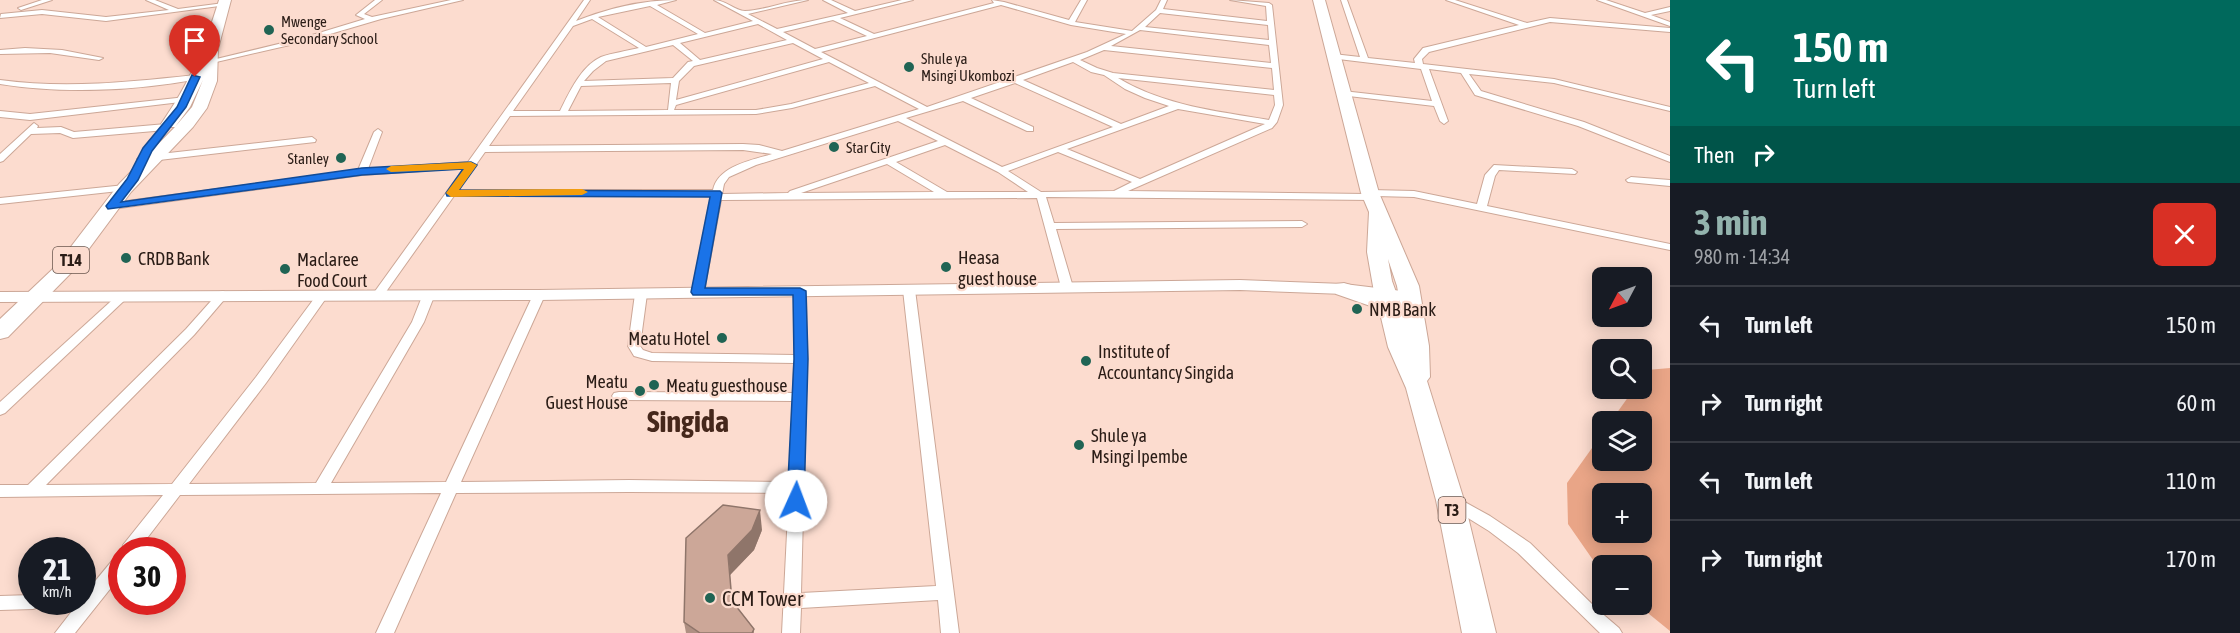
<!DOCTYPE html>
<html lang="en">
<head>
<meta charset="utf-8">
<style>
  :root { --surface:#171b24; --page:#20242c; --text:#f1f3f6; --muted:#9ea1a6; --line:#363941; --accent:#93b3ad }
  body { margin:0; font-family:"Asap Condensed",sans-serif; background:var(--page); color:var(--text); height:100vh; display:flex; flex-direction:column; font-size:22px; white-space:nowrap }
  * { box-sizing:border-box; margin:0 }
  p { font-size:20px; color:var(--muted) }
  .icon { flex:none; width:33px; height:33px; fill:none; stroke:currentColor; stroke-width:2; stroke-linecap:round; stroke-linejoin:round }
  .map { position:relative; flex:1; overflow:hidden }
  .sheet { display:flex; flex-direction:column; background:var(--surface); width:570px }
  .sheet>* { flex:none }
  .guide { background:#00695c; color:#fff; overflow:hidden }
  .needle { width:39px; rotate:229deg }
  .controls { position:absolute; left:1592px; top:267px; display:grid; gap:12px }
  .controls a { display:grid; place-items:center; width:60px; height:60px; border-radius:9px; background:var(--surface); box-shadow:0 3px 15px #0003; font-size:30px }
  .speed { position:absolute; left:18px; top:537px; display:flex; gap:12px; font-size:30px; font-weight:700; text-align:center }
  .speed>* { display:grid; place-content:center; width:78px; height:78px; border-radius:50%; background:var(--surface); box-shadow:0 3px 15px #0003; line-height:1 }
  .speed small { font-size:15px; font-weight:400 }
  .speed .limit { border:9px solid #d22; background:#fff; color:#111 }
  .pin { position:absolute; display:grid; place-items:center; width:51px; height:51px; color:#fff; margin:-62px -26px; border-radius:50% 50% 50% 0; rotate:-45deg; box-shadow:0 0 6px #0007 }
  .pin .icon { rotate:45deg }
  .me { position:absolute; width:66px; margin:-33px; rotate:2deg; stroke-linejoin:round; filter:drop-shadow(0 0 4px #0008) }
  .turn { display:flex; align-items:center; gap:21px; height:126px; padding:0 24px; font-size:27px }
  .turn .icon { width:78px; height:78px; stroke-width:2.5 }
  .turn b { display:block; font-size:42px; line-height:51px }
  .then { display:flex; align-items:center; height:57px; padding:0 24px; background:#0003; gap:12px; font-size:22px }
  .round { display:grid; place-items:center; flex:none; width:63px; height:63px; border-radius:9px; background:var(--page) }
  .headline { display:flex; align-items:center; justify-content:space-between; height:102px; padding:0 24px }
  h1 { font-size:36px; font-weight:700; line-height:45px; color:var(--accent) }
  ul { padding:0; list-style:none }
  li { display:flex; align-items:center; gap:18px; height:78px; padding:0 24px; border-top:2px solid var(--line) }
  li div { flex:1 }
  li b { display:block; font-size:22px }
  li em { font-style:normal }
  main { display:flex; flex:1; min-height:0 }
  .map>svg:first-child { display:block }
  .green { fill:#e9a587; fill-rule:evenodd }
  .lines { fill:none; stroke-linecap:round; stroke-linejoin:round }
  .street-casing { stroke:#cca797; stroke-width:2 }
  .secondary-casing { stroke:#cca797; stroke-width:2 }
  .highway-casing { stroke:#cca797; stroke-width:2 }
  .street { fill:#fff; fill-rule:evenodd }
  .secondary { fill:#fff; fill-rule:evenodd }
  .highway { fill:#fff; fill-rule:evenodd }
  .wall { fill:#af9083 }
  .shaded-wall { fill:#8f756a }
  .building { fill:#cca798; stroke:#8f756a; stroke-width:1.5 }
  .route { fill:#1a73e8; stroke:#114b97; stroke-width:1.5 }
  .slow { fill:#f59e0b }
  .poi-dot { fill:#206454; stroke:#fcdccf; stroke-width:2 }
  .labels { text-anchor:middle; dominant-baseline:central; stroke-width:4.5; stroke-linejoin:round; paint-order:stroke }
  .far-poi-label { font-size:15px; fill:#2a1c16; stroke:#fcdccf; text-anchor:start }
  .shield { fill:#fcdccf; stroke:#69564e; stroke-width:1.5 }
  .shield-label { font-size:16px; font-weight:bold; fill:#2a1c16 }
  .poi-label { font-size:18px; fill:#2a1c16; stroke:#fcdccf; text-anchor:start }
  .near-poi-label { font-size:21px; fill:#2a1c16; stroke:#fcdccf; text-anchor:start }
  .town-label { font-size:30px; font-weight:bold; fill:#45271b; stroke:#fcdccf }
</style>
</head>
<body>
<main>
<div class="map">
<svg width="1670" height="633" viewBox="0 0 1670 633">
  <rect width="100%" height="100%" fill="#fcdccf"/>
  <path class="green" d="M1670,368V631L1638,605L1641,604V566H1602V570L1593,560L1568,524L1567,483L1602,434V460H1641V422L1611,421L1634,389L1641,388V379L1647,370ZM1602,494H1641V532H1602Z"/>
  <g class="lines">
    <g class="street-casing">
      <g id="street">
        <path d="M42,0H52L21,10L18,8Z"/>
        <path d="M146,0H155L178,9L224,3L227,5L106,21L42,14L0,18L1,14L42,10L106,17L169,10Z"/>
        <path d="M375,0H382L364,14L372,17L451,0H463L381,19L303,42L212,63L208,61L299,39L365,19L356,15Z"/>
        <path d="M584,0H590L576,21C606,9 643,0 676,0L657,5L705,33L753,21L714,0C726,0 735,11 745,11C767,10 787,0 808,0L748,14L777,29L848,13L823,0H831L855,11L902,0H913L840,18L874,34L994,3L992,0L1004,2L1069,20L1081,0H1087L1075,22L1132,31L1156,10L1161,0H1167L1163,9L1267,21L1266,6L1230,0L1269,3L1272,5L1283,105L1277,122L1272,128L1128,191L1366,194L1367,191L1370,190L1414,191L1477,204L1485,175L1494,165L1572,169L1577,172L1575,174L1499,170L1495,176L1487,206L1670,244V250L1414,197L1376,196L1375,199L1372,200L1046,197L1054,223L1302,221L1307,224L1302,227L1056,229L1073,287L1067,290L1061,287L1037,198L721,200L704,292L698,295L692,292L712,196H454L383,296L379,297L373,294L464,168L362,175L112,209L107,206L112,203L358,170L374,132L378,129L382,132L368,169L468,162ZM1001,5L1071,25L1126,34L1087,52L927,107L821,52ZM650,6L698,34L646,47L598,17ZM1160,13L1268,25L1269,40L1145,27ZM592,19L639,48C627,51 612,53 601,57C581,66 569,93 560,111H513L573,26ZM833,20L867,36L815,49L783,32ZM758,24L787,40L700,60L680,43ZM1140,30L1269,45L1271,63L1111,46ZM793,43L823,59L676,100L679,81L694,66ZM673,45L693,61L688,62L673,78L584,81L593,71L606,61ZM1104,50L1272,68L1274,90L1113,73L1097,68L1080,60ZM829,62L869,83L791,104L756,110H674L676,105ZM1073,62L1091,72L1104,75L1125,89L1145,98L1169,106L1121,124L1023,80ZM1118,78L1274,95L1275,105L1269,120C1217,111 1165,106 1118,78ZM671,83L668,110L568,111L581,86ZM1015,83L1113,127L1002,167L906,118L963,101L1027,131H1033V127L971,98ZM875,86L919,109L782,151L759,145L743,144L489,146L510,116L756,114L792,108ZM1178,109L1265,124L1140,179L1067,149ZM898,121L938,141L790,191L788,193L722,194L724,184L729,177L756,165ZM945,145L998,172L1028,192H947L896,162ZM743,150L772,154C752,160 718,166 713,190H458L485,152ZM1058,152L1132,182L1114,191L1041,192L1008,171ZM887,164L934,192L801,193Z"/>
        <path d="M1341,0H1347L1368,58L1415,63L1414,59L1423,48L1519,25L1446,0H1455L1527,23L1550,18L1670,28V32L1550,22L1429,52L1422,59L1423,64L1554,79L1670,107V111L1554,83L1469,74L1481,91L1584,122L1670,156V162L1578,126L1475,95L1461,73L1429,69L1448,121L1444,124L1440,121L1434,106L1340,95L1339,93L1343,91L1432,101L1421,69L1330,58V54H1333L1360,57Z"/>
        <path d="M1597,0H1606L1645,13L1670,7V11L1651,15L1670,22V26Z"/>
        <path d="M25,48L62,50L103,58L99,60L50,53L0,54V50Z"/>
        <path d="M195,75L199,77L198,79C136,91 62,94 0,84V80C66,89 130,82 195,75Z"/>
        <path d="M186,97H189V101L30,120L0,117V111L30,114Z"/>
        <path d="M34,123L38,126L37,128L61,127L74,132L166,124L170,127L166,130L73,138L60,133L31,134L3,161L0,162V154Z"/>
        <path d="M312,137L316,140L315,142L142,162L137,159L142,156Z"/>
        <path d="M1631,177L1670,180V186L1628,182L1626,180Z"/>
        <path d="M125,185L128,186V190L0,204V198Z"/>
        <path d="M909,287L915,290L959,633H941L938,600L801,608L800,633H782L789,493L629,492L456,493L394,633H376L441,493L180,495L138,550L122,551L123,545L163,495L0,497V485H28L186,329L219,292L223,291L229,294L194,335L46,485L172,484L256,377L319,292L323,291L329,294L266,383L189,484L316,483L412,322L423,294L429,291L435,294L424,322L331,483L446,482L533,295L539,292L545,295L461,482L629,480L789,482L793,401L619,400L614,399L612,396L614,393L619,392L793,393L794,363L652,361L634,356L628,346L635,294L641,291L647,294L640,346L643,350L652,353L795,355L794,291L800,288L806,291L807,359L801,593L936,586L903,290Z"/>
        <path d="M124,292L128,293L130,295L128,297L5,413L0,415V402L120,293Z"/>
        <path d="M1452,495L1490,516L1530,543L1598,610L1619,628L1622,633H1600L1518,553L1489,531L1447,505L1444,501L1447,497Z"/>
        <path d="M122,555V574L75,633H55L79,602H82V597L116,556Z"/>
        <path d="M32,595V602H41L39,607L33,609L0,610V596Z"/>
      </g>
    </g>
    <g class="secondary-casing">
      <path id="secondary" d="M1240,280L1344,284L1410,292L1416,293L1419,297L1416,301L1410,302L1344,294L1240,290L539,300L0,302V292L539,290Z"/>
    </g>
    <g class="highway-casing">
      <g id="highway">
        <path d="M219,0H231L218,49L217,81L207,108L193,127L131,192L71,273L8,337L0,339V319L57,265L119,184L175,127H163L161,124C190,82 204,49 219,0ZM203,80L192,107L175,127L190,107Z"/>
        <path d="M1313,0H1325L1379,193L1419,286L1429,346L1430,377L1427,381L1464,500L1496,633H1462L1436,500L1406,388L1388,347L1379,309L1336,294L1333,289L1336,284L1344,283L1374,292L1367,252L1369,212L1361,193ZM1388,259L1397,286L1400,303L1392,281Z"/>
      </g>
    </g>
    <use href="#street" class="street"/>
    <use href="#secondary" class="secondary"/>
    <use href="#highway" class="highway"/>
  </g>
  <path class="wall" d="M762,530L754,550L730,575L732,601L754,629V633H686L684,622Z"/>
  <path class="shaded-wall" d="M760,510L762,530L754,550L730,575L728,555Z"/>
  <path class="building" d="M723,505L760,510L752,530L728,555L732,601L754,629L752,633H700L684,622L686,538Z"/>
  <path class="route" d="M192,75L200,77L186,107L152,151L138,180L121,202L362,168L471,162L477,165L459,190L720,191L722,193L705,288H800L806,291L808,359L804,501L802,505L796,507L789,505L787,501L794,359L793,295H693L691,292L710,197L447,196L446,193L463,169L362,175L108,209L106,206L127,179L143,148L177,107Z"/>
  <path class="slow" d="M471,162L477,165L459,190L582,189L588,192L582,195L451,197L446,193L464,169L391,172L386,169L391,166Z"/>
  <g class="poi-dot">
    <circle cx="269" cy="30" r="6"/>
    <circle cx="909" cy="67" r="6"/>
    <circle cx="834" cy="147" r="6"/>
    <circle cx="341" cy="158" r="6"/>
    <circle cx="126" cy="258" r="6"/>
    <circle cx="946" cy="267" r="6"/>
    <circle cx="285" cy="269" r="6"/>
    <circle cx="1357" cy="309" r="6"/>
    <circle cx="722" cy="338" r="6"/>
    <circle cx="1086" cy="361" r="6"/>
    <circle cx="654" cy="385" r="6"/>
    <circle cx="640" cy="391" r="6"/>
    <circle cx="1079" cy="445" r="6"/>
    <circle cx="710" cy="598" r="6"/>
  </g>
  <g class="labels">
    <g class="far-poi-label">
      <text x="281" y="21">Mwenge<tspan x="281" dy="17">Secondary School</tspan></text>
      <text x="921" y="58">Shule ya<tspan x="921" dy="17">Msingi Ukombozi</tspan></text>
      <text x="846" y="147">Star City</text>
      <text x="329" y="158" text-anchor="end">Stanley</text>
    </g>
    <g class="shield">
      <rect x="53" y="247" width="36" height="26" rx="4.5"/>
      <rect x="1438.5" y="497" width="27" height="26" rx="4.5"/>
    </g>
    <g class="shield-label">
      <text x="71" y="260">T14</text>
      <text x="1452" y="510">T3</text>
    </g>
    <g class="poi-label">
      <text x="958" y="257">Heasa<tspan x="958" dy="21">guest house</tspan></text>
      <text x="138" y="258">CRDB Bank</text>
      <text x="297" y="259">Maclaree<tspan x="297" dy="21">Food Court</tspan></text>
      <text x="1369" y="309">NMB Bank</text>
      <text x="710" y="338" text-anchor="end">Meatu Hotel</text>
      <text x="1098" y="351">Institute of<tspan x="1098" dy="21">Accountancy Singida</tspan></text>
      <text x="628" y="381" text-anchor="end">Meatu<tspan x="628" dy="21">Guest House</tspan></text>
      <text x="666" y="385">Meatu guesthouse</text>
      <text x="1091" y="435">Shule ya<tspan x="1091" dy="21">Msingi Ipembe</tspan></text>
    </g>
    <g class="near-poi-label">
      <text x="722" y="598">CCM Tower</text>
    </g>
    <g class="town-label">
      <text x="688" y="421">Singida</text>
    </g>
  </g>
</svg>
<div class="controls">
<a><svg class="needle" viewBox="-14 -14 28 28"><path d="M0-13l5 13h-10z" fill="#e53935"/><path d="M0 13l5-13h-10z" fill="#9ea1a6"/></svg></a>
<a><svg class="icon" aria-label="search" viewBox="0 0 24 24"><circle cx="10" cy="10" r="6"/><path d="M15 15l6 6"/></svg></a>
<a><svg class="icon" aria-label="layers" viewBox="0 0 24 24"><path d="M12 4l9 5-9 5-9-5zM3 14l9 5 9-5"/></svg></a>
<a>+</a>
<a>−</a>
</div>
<div class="speed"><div>21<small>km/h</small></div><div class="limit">30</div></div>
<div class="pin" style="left:195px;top:77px;background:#d93025"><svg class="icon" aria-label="arrive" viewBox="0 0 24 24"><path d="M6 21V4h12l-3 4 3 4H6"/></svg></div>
<svg class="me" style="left:796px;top:501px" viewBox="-20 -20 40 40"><circle r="19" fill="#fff"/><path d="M0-13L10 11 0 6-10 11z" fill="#1a73e8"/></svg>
</div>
<section class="sheet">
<div class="guide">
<div class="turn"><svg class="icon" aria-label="left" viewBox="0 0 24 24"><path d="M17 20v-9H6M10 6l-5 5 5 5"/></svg><div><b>150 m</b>Turn left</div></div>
<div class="then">Then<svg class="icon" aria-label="right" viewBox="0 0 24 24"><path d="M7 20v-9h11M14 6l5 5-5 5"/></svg></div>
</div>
<div class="headline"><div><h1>3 min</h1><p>980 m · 14:34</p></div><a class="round" style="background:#d93025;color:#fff"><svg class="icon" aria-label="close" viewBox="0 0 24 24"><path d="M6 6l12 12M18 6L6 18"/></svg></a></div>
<ul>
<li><svg class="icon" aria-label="left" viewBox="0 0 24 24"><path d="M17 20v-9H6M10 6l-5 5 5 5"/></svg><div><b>Turn left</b></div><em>150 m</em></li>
<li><svg class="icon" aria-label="right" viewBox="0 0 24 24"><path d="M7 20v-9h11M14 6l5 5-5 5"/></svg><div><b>Turn right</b></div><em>60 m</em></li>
<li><svg class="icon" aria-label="left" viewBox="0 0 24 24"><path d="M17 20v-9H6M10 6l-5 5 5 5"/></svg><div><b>Turn left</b></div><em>110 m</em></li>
<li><svg class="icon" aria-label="right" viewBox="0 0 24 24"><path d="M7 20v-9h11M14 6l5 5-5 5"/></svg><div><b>Turn right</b></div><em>170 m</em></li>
</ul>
</section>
</main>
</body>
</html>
